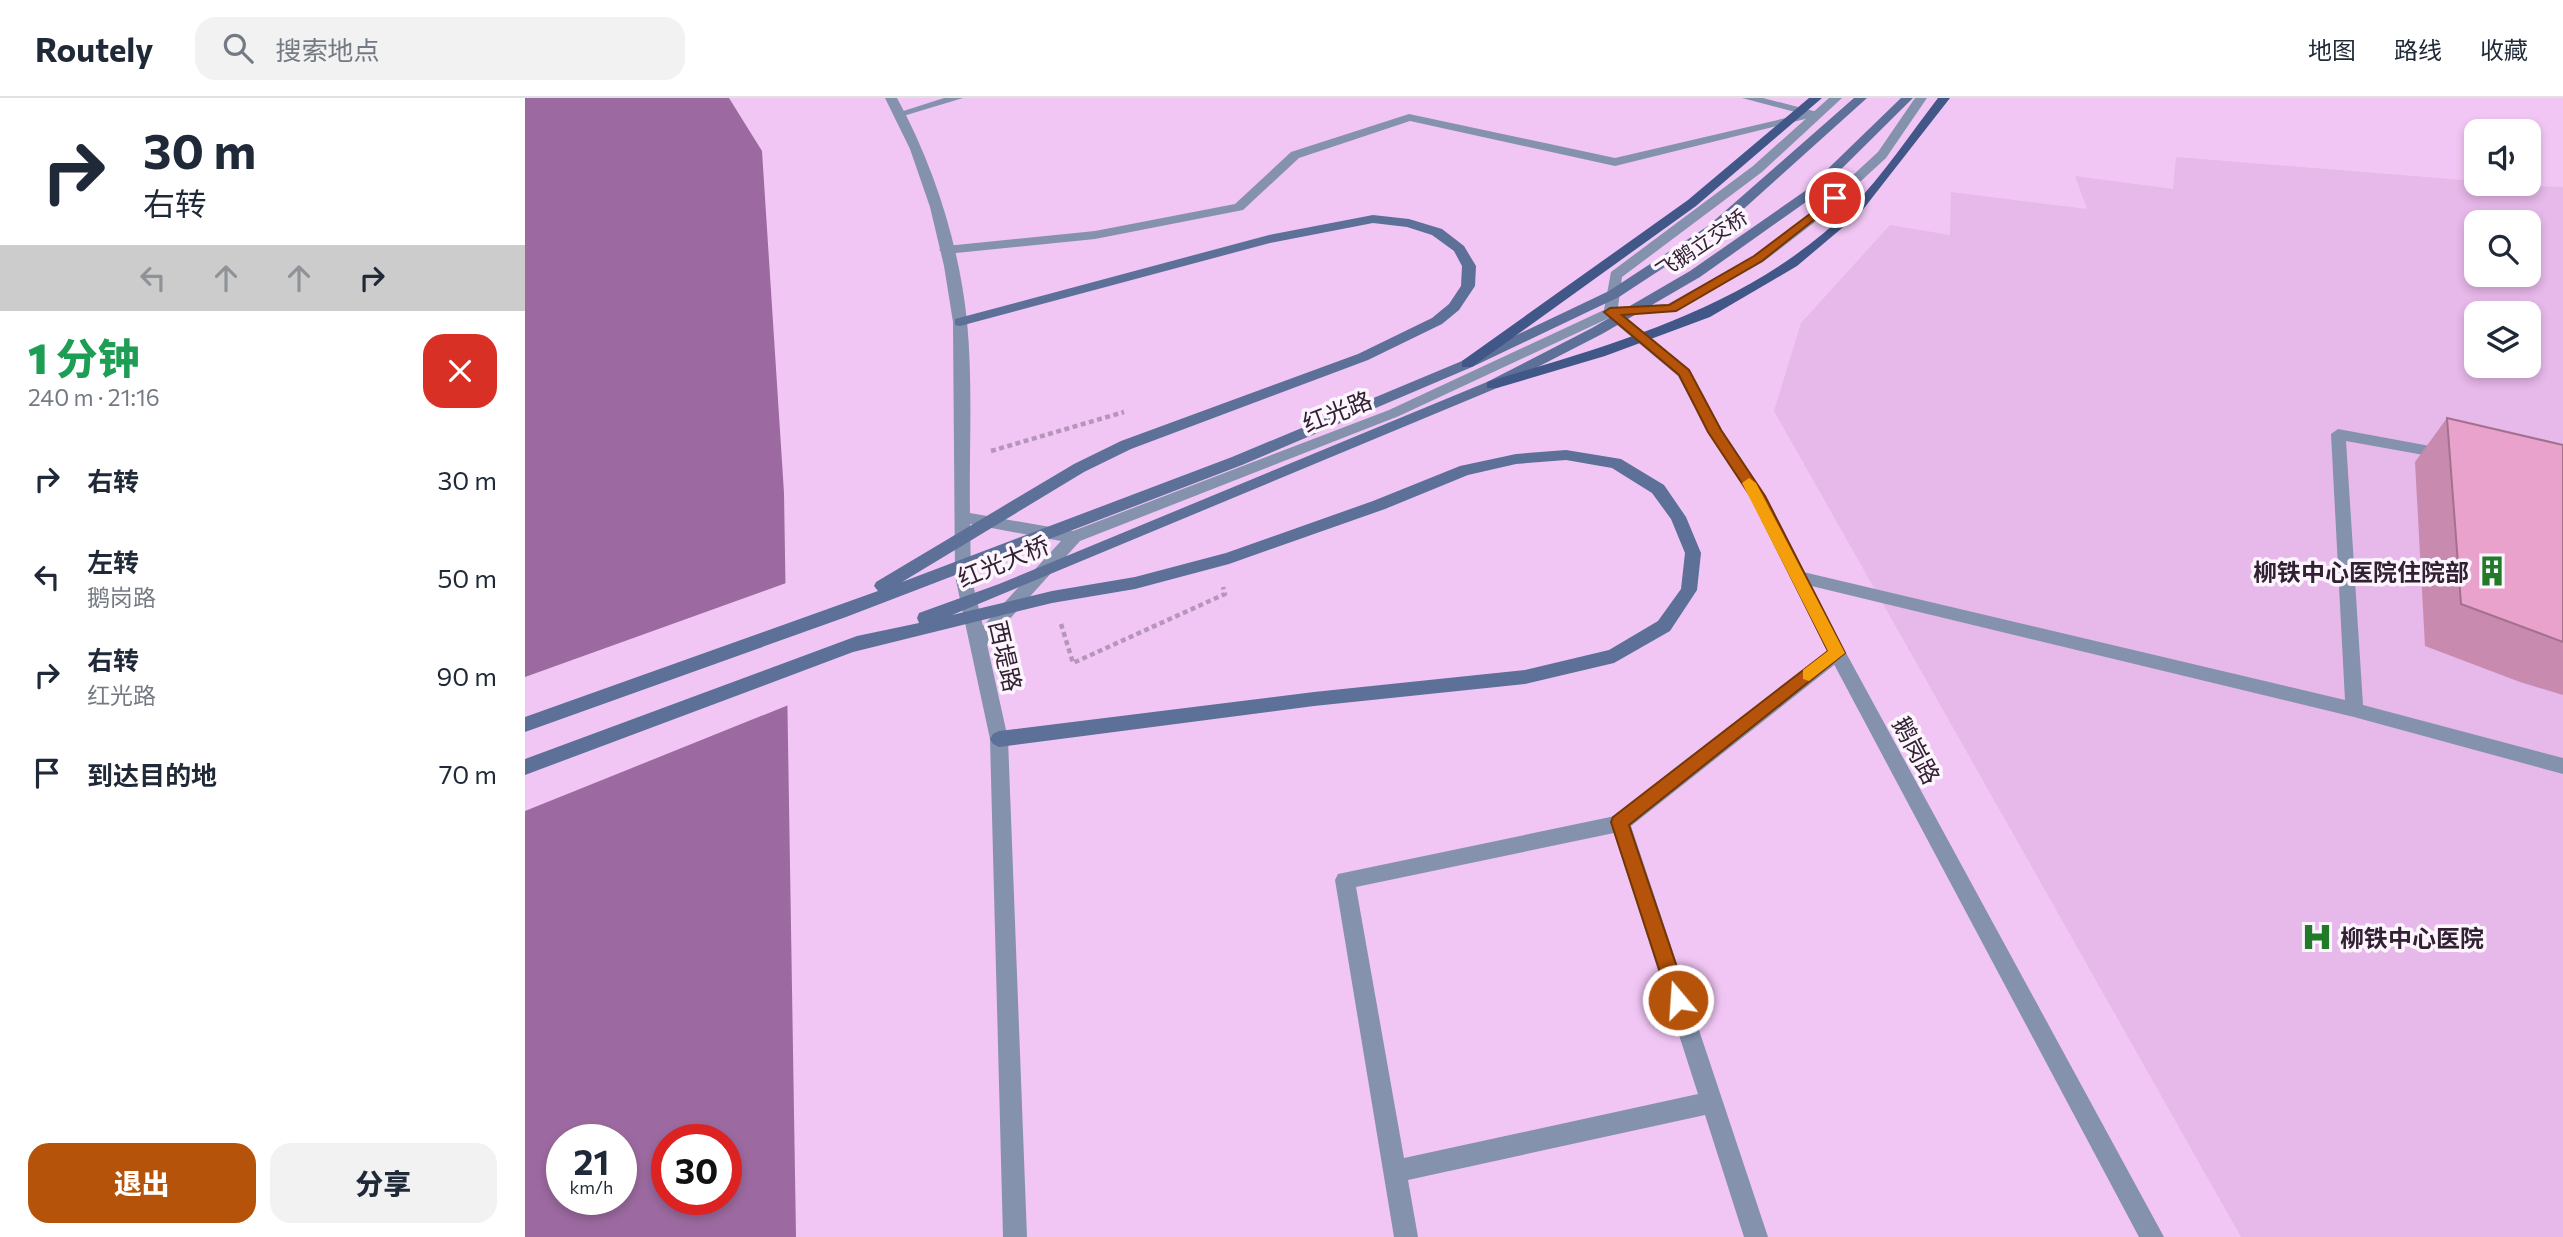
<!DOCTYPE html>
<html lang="zh">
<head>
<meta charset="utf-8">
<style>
  :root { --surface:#fff; --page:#f2f2f3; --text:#1f2937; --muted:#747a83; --line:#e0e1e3; --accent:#b45309 }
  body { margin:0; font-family:Commissioner,"Noto Sans SC",sans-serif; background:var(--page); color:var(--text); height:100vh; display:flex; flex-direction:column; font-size:26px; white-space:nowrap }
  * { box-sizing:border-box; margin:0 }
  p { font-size:23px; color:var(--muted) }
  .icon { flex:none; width:38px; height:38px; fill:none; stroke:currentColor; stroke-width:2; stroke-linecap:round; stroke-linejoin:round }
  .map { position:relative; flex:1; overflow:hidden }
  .drawer { display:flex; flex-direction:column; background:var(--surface); width:525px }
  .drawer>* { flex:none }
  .hud { background:#fff; color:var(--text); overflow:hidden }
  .fabs { position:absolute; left:1939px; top:21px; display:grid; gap:14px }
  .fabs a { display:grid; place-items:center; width:77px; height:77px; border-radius:14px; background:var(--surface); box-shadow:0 4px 10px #0003; font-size:35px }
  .speed { position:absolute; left:21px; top:1026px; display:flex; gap:14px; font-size:35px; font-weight:700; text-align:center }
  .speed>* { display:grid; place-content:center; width:91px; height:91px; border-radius:50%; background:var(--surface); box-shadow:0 4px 10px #0003; line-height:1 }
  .speed small { font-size:18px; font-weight:400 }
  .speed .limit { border:10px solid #d22; background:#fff; color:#111 }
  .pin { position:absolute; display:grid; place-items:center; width:60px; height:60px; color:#fff; margin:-30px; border:4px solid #fff; border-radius:50%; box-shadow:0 2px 7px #0007 }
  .me { position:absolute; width:77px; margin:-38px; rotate:342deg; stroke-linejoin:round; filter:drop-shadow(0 0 5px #0008) }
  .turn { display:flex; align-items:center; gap:24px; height:147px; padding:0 28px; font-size:32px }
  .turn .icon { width:91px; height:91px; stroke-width:2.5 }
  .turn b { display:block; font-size:49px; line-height:60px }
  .lanes { display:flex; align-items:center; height:66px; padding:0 28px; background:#0003; justify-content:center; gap:35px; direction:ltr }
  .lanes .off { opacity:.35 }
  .round { display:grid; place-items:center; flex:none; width:74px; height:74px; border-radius:21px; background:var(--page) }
  .summary { display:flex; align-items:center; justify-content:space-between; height:119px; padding:0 28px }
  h1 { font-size:42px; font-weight:800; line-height:52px; color:#1e9e55 }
  .cta { display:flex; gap:14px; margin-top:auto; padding:14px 28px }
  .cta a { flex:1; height:80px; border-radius:21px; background:var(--accent); color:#fff; font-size:28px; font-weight:800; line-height:80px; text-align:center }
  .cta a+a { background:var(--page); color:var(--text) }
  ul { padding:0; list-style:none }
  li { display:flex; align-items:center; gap:21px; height:98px; padding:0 28px }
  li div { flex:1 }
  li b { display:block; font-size:26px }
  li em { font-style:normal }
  header { display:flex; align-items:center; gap:42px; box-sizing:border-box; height:98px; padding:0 35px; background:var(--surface); border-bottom:2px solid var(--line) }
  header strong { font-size:33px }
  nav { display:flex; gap:38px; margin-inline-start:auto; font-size:24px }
  .search { width:490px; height:63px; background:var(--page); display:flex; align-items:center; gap:18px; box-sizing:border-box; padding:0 24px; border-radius:21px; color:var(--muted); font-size:26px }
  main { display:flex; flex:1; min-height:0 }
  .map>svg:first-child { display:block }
  .built { fill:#e7b8ea; fill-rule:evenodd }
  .water { fill:#9c6aa0; fill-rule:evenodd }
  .pier { fill:#f1c6f4 }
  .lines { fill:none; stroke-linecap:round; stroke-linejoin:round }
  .path { stroke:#b794b9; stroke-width:4.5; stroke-dasharray:5 3.5; stroke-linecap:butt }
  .service { fill:#8492ae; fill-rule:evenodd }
  .minor { fill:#8492ae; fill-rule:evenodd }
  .tertiary { fill:#8492ae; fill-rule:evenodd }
  .secondary { fill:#5c7098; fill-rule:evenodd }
  .primary { fill:#415788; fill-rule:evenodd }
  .wall { fill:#c88baf }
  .building { fill:#e9a2cb; stroke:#a3718e; stroke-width:2 }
  .route { fill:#b45309; stroke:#753606; stroke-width:2 }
  .slow { fill:#f59e0b }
  .labels { text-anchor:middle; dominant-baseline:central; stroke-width:7; stroke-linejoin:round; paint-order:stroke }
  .far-street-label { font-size:21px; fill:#312132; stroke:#fdf5fe }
  .street-label { font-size:24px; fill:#312132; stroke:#fdf5fe }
  .poi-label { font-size:24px; font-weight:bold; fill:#312132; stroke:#fdf5fe; text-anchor:end }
</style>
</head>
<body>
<header>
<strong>Routely</strong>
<div class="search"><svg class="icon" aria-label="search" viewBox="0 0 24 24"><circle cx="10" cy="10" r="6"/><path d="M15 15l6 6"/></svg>搜索地点</div>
<nav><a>地图</a><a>路线</a><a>收藏</a></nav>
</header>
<main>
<section class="drawer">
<div class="hud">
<div class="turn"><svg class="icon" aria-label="right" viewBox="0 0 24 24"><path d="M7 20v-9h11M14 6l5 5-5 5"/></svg><div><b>30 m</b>右转</div></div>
<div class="lanes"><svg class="icon off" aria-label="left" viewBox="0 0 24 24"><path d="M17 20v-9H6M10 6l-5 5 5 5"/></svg><svg class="icon off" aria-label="ahead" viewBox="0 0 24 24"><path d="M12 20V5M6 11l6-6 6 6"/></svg><svg class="icon off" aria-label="ahead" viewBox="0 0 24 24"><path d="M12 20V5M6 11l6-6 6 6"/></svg><svg class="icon" aria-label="right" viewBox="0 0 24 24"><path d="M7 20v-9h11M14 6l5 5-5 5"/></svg></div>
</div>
<div class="summary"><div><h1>1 分钟</h1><p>240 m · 21:16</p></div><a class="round" style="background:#d93025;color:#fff"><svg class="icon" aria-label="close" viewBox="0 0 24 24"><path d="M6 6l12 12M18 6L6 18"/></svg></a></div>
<ul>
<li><svg class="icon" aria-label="right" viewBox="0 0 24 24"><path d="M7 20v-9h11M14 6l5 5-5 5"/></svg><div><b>右转</b></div><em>30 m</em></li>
<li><svg class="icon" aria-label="left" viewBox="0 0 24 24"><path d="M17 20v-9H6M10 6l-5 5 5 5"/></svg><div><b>左转</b><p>鹅岗路</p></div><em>50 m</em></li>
<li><svg class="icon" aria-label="right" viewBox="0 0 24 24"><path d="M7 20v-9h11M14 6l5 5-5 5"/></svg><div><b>右转</b><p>红光路</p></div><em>90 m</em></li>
<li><svg class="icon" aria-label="arrive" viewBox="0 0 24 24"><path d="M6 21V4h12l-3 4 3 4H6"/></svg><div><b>到达目的地</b></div><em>70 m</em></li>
</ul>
<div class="cta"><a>退出</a><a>分享</a></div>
</section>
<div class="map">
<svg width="2038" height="1139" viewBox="0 0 2038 1139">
  <rect width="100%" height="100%" fill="#f1c6f4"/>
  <path class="built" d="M1651,59L1951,83V86L2038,89V1139H1716L1249,313L1276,225L1365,127L1425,137L1426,94L1562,111L1550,78L1648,91ZM1951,124H2004V177H1951ZM1951,215H2004V268H1951Z"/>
  <path class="water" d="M0,0H204L237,53L259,395L271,1139H0ZM37,1041H96V1101H37ZM142,1041H201V1101H142Z"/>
  <path class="pier" d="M264,484L266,606L0,713V579Z"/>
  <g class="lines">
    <g class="path">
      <path d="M466,353L599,314"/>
      <path d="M536,526L548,565L700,496L698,489"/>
    </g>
    <path class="service" d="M1813,331L1921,351L1929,356L1921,361L1821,343L1838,607L2038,660V676L1829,619L1274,485L1266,479L1274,473L1820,602L1806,336Z"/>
    <g class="minor">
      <path d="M419,0H438L375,19L369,16Z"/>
      <path d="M1217,0H1238L1300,16L1090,68L885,23L774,60L718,112L570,141L421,156L414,152L421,148L570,133L710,106L766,54L884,16L1090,60L1278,16Z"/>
      <path d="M1312,548L1318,550L1321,555L1318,560L1106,728L1243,1139H1219L1180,1017L883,1082L893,1139H869L810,782L813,776L1090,718ZM1089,735L1173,996L879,1060L831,789Z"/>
    </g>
    <path class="tertiary" d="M360,0H372C409,68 434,146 442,223C448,285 444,352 445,415L548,433L864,312L1079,212L1086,174L1228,68L1304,0H1317L1237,74L1097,179L1093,209L1143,206L1228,158L1291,111L1353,54L1390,0H1402L1361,60L1299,117L1238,164L1151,213L1098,217L1164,272L1197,332L1241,398L1320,553L1639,1139H1614L1303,555L1226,400L1183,334L1153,278L1084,220L874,318L555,443L462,546L483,641L502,1139H478L465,641L430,478L428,224L419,168L405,109L385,51ZM445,426L536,443L458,528L446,478Z"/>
    <g class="secondary">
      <path d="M1329,0H1342L1193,134L1094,199L947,269L717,367L321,519L0,634V619L353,493L349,488L351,484L549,366L596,343L833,256L907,220L924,206L936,188L937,168L929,153L907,137L882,129L848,125L745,145L435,228L430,227V221L744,137L848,117L884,121L917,131L939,148L951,168L950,188L934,212L917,226L843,262L606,351L559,374L377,484L707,359L937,263L1084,193L1183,128Z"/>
      <path d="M1376,0H1388L1288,99L1175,179L1077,236L972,290L427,517L527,493L610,479L701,455L848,403L935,368L991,356L1041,352L1096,361L1139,387L1161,419L1176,455L1172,492L1145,533L1089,565L1000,586L789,608L474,649L468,646L465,641L468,636L474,633L789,594L1000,572L1084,552L1133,523L1156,491L1160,455L1146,421L1127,395L1087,370L1041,362L991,366L943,377L860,411L704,466L610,491L527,505L328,554L0,677V661L332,538L394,525L392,520L394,515L474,486L962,284L1067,230L1165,173L1280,93Z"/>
    </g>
    <g class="primary">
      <path d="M1284,0H1297L1171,108L947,269H937V263L1163,102Z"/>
      <path d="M1413,0H1425L1336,114L1272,168L1185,219L1080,258L972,290H962V284C1092,245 1229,208 1327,109C1358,77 1386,35 1413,0Z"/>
    </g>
  </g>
  <path class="wall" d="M1922,320L2038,347V597L1995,584L1900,548L1890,364Z"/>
  <path class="building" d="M1922,320L2038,347V544L1936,506Z"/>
  <path class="route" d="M1310,97L1314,98V102L1237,163L1151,213L1097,217L1164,272L1196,332L1240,398L1320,555L1104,727L1163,902L1160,909L1153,912L1147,909L1144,902L1086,724L1088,719L1303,553L1226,399L1183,334L1154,277L1079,214L1085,210L1144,207L1229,158Z"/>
  <path class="slow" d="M1224,380L1231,385L1320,555L1284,583L1278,581V572L1303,553L1217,385Z"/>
  <defs>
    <g id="building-bare" transform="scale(2.415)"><path d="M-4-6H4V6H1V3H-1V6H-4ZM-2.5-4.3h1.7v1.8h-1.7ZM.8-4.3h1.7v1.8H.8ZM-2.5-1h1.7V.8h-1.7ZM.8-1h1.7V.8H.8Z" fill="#207a28" stroke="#fdf5fe" stroke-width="2.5" paint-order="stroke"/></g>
    <g id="hospital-bare" transform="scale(2.415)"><path d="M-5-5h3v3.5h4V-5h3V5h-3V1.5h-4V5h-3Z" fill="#207a28" stroke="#fdf5fe" stroke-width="2.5" paint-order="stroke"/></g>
  </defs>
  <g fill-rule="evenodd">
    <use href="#building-bare" x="1967" y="473"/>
    <use href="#hospital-bare" x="1792" y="839"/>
  </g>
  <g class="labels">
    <g class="far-street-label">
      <text transform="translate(1176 145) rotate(-34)">飞鹅立交桥</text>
    </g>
    <g class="street-label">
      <text transform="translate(812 313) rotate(-21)">红光路</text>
      <text transform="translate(478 463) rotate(-22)">红光大桥</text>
      <text transform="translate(481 558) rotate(77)">西堤路</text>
      <text transform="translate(1392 652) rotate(62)">鹅岗路</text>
    </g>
    <g class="poi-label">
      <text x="1944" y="473">柳铁中心医院住院部</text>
      <text x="1815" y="839" text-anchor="start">柳铁中心医院</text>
    </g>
  </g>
</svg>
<div class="fabs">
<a><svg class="icon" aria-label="sound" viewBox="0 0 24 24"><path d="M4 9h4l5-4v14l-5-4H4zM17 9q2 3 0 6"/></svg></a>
<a><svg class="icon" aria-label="search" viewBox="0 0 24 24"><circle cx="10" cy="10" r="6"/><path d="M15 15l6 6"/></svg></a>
<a><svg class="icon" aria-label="layers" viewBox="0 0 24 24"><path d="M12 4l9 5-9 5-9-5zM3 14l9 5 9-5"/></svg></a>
</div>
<div class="speed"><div>21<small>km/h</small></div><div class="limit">30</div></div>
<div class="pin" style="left:1310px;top:100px;background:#d93025"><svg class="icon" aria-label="arrive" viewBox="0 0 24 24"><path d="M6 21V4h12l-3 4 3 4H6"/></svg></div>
<svg class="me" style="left:1153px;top:902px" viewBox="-20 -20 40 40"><circle r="17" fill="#b45309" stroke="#fff" stroke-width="3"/><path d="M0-11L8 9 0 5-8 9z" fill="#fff"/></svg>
</div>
</main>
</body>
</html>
